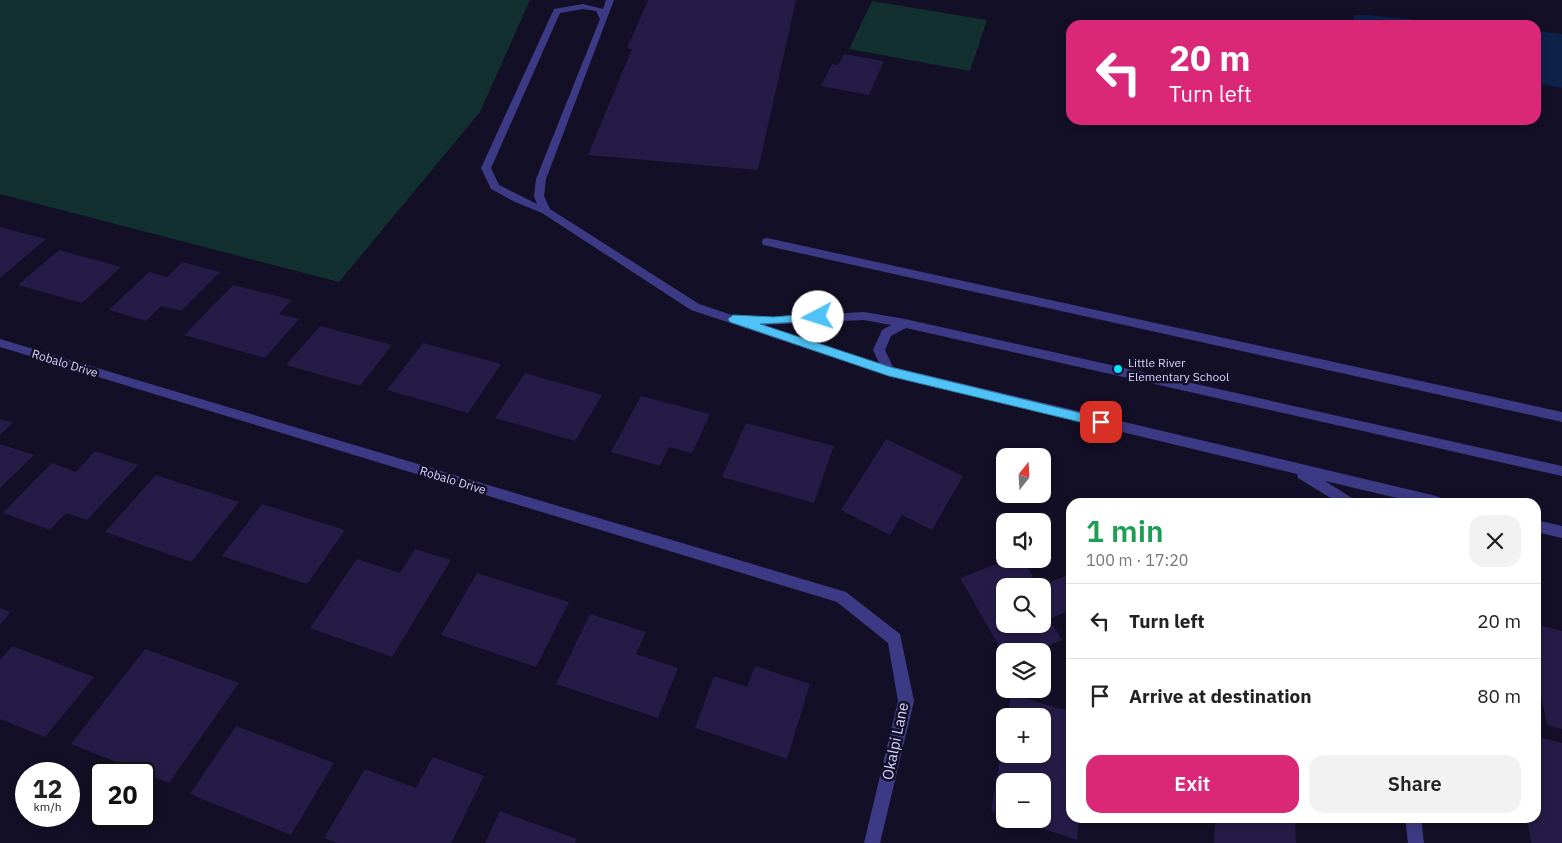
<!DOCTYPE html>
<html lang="en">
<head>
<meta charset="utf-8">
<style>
  :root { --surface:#fff; --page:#f2f2f2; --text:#222; --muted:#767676; --line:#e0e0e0; --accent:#db2777 }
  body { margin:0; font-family:"IBM Plex Sans",sans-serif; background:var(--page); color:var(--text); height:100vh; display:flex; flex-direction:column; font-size:19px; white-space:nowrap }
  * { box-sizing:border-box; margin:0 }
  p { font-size:16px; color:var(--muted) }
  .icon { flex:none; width:28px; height:28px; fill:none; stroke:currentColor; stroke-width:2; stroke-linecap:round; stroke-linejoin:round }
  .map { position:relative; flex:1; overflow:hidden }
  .sheet { position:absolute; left:1066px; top:498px; width:475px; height:325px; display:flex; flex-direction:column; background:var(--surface); border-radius:15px; box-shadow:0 2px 8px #0003 }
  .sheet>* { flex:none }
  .top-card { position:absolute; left:1066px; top:20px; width:475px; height:105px; border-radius:15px; box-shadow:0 2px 8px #0003; background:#db2777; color:#fff; overflow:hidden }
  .needle { width:32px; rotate:18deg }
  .controls { position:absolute; left:996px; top:448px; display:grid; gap:10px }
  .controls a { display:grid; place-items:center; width:55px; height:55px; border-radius:10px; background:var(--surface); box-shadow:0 2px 8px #0003; font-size:25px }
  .speed { position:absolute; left:15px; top:762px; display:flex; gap:10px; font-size:25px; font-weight:700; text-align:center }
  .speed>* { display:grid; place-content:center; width:65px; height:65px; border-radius:50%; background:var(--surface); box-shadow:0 2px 8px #0003; line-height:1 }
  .speed small { font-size:12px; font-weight:400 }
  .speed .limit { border:2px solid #111; border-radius:8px; background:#fff; color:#111 }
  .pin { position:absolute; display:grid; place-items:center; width:42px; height:42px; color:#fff; margin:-21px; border-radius:10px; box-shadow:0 2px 8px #0006 }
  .me { position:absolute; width:55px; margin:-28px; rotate:265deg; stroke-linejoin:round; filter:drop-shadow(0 0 4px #0008) }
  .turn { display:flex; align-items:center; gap:18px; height:105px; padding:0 20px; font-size:22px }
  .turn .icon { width:65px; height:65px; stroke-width:2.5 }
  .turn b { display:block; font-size:35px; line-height:42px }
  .round { display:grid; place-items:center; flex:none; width:52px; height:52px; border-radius:15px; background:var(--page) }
  .headline { display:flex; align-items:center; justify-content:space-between; height:85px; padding:0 20px }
  h1 { font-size:30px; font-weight:600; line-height:38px; color:#1e9e55 }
  .cta { display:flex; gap:10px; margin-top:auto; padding:10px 20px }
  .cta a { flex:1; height:58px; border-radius:15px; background:var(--accent); color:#fff; font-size:20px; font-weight:600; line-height:58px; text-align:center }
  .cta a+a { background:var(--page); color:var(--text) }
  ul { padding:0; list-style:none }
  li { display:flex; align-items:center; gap:15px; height:75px; padding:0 20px; border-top:1px solid var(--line) }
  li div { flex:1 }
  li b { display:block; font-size:19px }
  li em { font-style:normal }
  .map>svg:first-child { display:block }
  .green { fill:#12302f }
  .water { fill:#0c2248 }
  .building { fill:#241b47 }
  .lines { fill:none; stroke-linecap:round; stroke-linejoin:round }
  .lane { fill:#3d3a85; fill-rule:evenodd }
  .street { fill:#3d3a85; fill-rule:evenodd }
  .route { fill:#4fc3f7; stroke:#337fa1 }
  .poi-dot { fill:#00e5ff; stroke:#130f26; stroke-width:2 }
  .labels { text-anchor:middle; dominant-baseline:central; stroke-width:5; stroke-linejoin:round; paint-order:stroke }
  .poi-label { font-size:12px; fill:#d9d4ff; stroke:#130f26; text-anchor:start }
  .street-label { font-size:12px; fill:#d9d4ff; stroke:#130f26 }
  .near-street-label { font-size:15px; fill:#d9d4ff; stroke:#130f26 }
</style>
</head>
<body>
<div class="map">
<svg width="1562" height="843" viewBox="0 0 1562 843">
  <rect width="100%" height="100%" fill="#130f26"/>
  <g class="green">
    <path d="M0,0H530L480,112L339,282L0,194Z"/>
    <path d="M872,1L987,20L970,71L849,49Z"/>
  </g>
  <g class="water">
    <path d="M1354,15H1367L1470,25H1355L1353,24Z"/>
    <path d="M1536,31L1562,34V88L1536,83Z"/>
  </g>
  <g class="building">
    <path d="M648,0H796L758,170L588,155L632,49L627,48Z"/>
    <path d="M844,54L884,61L869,95L821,86L832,64L838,65Z"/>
    <path d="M0,227L46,239L0,278Z"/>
    <path d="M59,250L121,267L82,303L18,285Z"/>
    <path d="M182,262L220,272L181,311L161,306L146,321L109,310L149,272L167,277Z"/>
    <path d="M233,285L292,300L279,314L299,319L265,358L184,335Z"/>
    <path d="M320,326L392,345L360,386L286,365Z"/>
    <path d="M423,343L501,364L468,413L387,390Z"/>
    <path d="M525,373L602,395L575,441L495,418Z"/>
    <path d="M641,396L710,414L692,453L669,447L660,466L611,452Z"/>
    <path d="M0,419L13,423L0,435Z"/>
    <path d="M746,423L834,446L814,503L722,477Z"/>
    <path d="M886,439L963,476L932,530L902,515L890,535L841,510Z"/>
    <path d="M0,444L34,455L0,488Z"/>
    <path d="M95,451L138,465L87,520L66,513L50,530L3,513L52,463L76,472Z"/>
    <path d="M156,475L239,502L191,562L105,532Z"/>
    <path d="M262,504L345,530L307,584L222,556Z"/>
    <path d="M415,549L451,560L392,657L310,628L357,559L400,573Z"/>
    <path d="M1009,559H1022L1039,586H1005V624H1042V585L1071,574V610L1049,619L1062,640L1036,651H1005V657L960,578Z"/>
    <path d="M477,573L569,602L536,667L441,635Z"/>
    <path d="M0,608L11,612L0,624Z"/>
    <path d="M590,614L646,632L636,654L678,668L658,718L556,684Z"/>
    <path d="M1536,624L1562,631V729L1547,725L1536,670Z"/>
    <path d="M12,646L94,677L45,737L0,719V660Z"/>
    <path d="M145,649L239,683L169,783L71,744Z"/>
    <path d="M755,666L810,684L787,759L695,728L714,676L747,687Z"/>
    <path d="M1011,694L1071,712V818H1079L1077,840L1015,819H1042V781H1005V816L991,811L1004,735L1005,754H1042V716H1007Z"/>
    <path d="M236,726L334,763L291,835L190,794Z"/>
    <path d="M1536,736L1562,743V843H1531L1527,818H1536Z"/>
    <path d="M433,757L484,776L451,843H337L324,838L365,769L416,788Z"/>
    <path d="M500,811L577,839L575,843H485Z"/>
    <path d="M1215,818H1295L1296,843H1214Z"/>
  </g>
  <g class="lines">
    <g class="lane">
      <path d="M606,0H614L546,179L544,196L550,209L699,304L744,319L749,316L774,317L864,312L905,319L1562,466V476L906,328L891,336L885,350L893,367L1436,496L1441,498L1443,502H1414L1325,481L1352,498L1354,502H1337L1298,478L1297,474L889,376L691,310L542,213L515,202L491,189L481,168L554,9L583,4L603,9ZM583,9L596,11L600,19L536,179L534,196L537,204L499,185L491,168L560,13ZM864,320L891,325L882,330L873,350L879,363L762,325Z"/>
      <path d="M767,238L1562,412V422L763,245L762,242L763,239Z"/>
      <path d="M1536,520L1562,526V538L1536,532Z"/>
    </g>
    <g class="street">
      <path d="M0,339L846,592L900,634L914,701L880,843H864L898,701L888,643L837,602L0,347Z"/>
      <path d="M1405,818H1421L1424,843H1408Z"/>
    </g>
  </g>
  <path class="route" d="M818,313L823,317L818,321L760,324L890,367L1101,418L1107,422L1101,427L889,376L730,322L728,319L733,315L774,317Z"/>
  <circle class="poi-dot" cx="1118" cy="369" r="5"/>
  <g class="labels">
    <g class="poi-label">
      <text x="1128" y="362">Little River<tspan x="1128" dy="14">Elementary School</tspan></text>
    </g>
    <g class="street-label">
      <text transform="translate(65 363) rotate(17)">Robalo Drive</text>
      <text transform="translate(453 480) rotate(17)">Robalo Drive</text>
    </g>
    <g class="near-street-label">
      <text transform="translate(895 741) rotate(-78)">Okalpi Lane</text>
    </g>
  </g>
</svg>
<div class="controls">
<a><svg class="needle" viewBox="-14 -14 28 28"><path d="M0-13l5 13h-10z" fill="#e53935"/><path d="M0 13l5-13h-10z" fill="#767676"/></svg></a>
<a><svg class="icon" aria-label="sound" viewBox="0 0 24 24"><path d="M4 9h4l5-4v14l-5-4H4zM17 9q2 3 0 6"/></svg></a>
<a><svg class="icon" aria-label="search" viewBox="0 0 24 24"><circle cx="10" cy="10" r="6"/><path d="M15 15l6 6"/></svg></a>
<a><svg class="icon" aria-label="layers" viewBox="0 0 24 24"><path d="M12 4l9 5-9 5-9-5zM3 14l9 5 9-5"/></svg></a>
<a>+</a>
<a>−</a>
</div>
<div class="speed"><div>12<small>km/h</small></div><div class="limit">20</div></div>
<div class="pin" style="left:1101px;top:422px;background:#d93025"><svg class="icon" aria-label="arrive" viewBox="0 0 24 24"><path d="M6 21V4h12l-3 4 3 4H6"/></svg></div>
<svg class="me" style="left:818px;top:317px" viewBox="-20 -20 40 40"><circle r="19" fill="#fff"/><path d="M0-13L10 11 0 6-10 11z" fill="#4fc3f7"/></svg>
<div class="top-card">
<div class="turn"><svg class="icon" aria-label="left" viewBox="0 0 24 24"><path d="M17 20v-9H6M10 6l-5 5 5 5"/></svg><div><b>20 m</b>Turn left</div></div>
</div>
<section class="sheet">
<div class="headline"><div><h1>1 min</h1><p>100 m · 17:20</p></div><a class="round"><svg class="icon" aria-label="close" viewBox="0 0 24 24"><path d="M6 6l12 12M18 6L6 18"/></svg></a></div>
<ul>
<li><svg class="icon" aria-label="left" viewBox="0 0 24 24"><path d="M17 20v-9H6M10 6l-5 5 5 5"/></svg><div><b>Turn left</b></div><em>20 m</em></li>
<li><svg class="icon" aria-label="arrive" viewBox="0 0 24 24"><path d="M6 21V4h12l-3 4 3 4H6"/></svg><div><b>Arrive at destination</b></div><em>80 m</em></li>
</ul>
<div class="cta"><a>Exit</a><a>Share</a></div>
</section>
</div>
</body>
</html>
